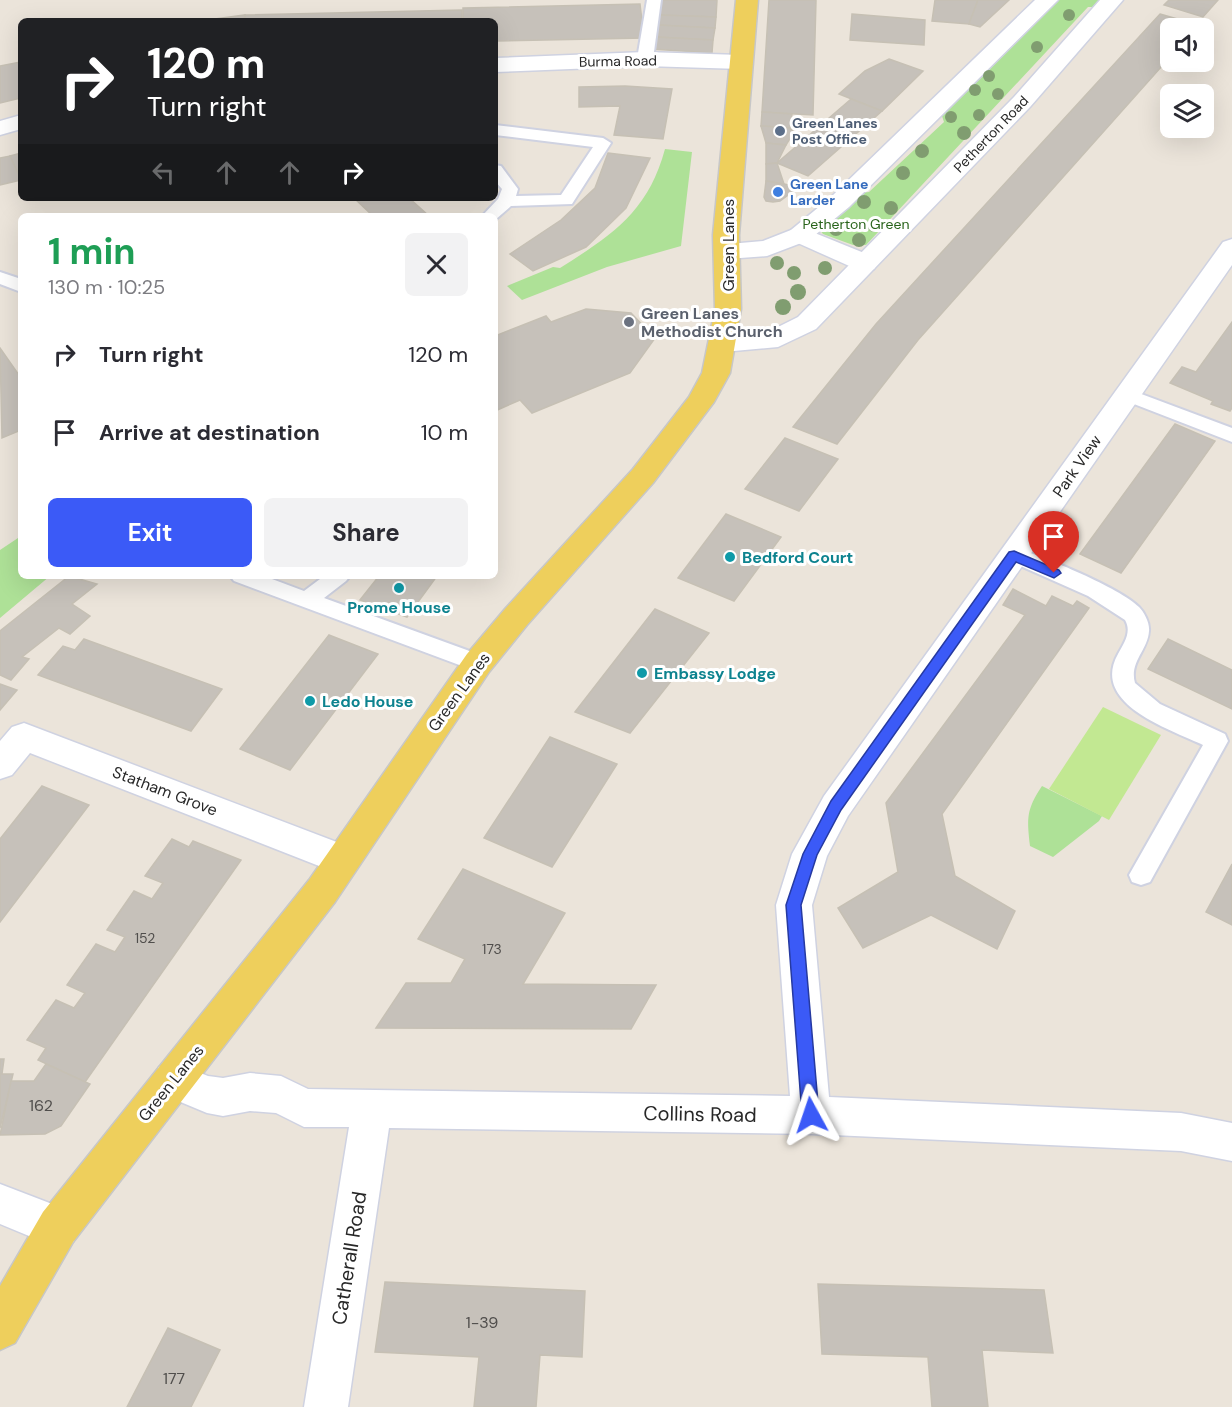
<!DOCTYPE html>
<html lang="en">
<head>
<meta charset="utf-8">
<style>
  :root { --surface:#fff; --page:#f2f2f3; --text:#2b2b33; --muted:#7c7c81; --accent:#3b5af7 }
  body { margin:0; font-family:"DM Sans",sans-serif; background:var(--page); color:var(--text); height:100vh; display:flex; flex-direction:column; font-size:22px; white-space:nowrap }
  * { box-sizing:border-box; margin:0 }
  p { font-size:20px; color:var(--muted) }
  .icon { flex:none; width:33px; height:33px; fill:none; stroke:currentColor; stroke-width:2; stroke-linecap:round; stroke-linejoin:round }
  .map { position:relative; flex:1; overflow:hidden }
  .drawer { position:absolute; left:18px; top:213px; width:480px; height:366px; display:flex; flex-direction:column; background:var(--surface); border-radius:9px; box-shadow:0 6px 24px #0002 }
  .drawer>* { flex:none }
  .guide { position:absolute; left:18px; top:18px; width:480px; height:183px; border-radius:9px; box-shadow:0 6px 24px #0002; background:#202124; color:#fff; overflow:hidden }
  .fabs { position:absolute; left:1160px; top:18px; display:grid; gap:12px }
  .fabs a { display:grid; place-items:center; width:54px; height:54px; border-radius:9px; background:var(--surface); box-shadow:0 6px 24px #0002; font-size:30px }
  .pin { position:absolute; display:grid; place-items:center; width:51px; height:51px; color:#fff; margin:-62px -26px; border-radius:50% 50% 50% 0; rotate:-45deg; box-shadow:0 0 6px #0007 }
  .pin .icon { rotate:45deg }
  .me { position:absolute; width:66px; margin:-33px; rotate:355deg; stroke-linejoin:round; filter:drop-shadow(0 0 4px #0008) }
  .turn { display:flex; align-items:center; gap:21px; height:126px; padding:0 30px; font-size:27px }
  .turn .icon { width:78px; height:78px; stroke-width:2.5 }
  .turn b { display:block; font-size:42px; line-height:51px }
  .lanes { display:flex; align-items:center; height:57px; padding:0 30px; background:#0003; justify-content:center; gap:30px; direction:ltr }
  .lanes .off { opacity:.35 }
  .round { display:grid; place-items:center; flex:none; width:63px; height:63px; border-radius:9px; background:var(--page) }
  .overview { display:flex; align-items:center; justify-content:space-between; height:102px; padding:0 30px }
  h1 { font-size:36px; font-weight:700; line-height:45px; color:#1e9e55 }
  .cta { display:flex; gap:12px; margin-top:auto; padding:12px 30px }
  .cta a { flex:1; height:69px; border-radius:9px; background:var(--accent); color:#fff; font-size:24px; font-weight:700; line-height:69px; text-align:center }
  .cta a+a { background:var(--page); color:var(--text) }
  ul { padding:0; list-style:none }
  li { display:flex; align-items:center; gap:18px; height:78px; padding:0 30px }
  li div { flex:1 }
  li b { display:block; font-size:22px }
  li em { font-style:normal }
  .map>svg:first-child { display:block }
  .green { fill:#aee197 }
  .pitch { fill:#c2e892 }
  .building { fill:#c6c1ba; stroke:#c6c0b4; stroke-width:1.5 }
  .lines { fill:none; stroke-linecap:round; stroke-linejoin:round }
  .lane-casing { stroke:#cfd2e1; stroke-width:4 }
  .street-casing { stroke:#cfd2e1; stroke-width:3 }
  .secondary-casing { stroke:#cfd2e1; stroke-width:3 }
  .primary-casing { stroke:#c7c7c7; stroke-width:3 }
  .lane { fill:#fff; fill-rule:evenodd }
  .street { fill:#fff; fill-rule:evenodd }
  .secondary { fill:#fff; fill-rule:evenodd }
  .primary { fill:#eecf5c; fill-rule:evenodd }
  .tree { fill:#809d70 }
  .route { fill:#3b5af7; stroke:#263aa1; stroke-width:1.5 }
  .service-dot { fill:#5c6f8a; stroke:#fff; stroke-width:2 }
  .shop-dot { fill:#3f7fe0; stroke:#fff; stroke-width:2 }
  .worship-dot { fill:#6b7280; stroke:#fff; stroke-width:2 }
  .culture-dot { fill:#0f9aa8; stroke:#fff; stroke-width:2 }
  .labels { text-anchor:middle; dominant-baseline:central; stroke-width:6; stroke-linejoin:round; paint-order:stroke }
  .far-street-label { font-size:14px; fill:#282828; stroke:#fff }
  .far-service-label { font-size:14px; font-weight:bold; fill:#4e5e75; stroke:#fff; text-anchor:start }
  .far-shop-label { font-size:14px; font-weight:bold; fill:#366cbe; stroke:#fff; text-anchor:start }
  .far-park-label { font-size:14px; fill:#28631a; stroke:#fff }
  .number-label { font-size:14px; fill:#504e4c }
  .street-label { font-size:16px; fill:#282828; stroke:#fff }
  .worship-label { font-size:16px; font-weight:bold; fill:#5b616d; stroke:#fff; text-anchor:start }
  .culture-label { font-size:16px; font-weight:bold; fill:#0d838f; stroke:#fff; text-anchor:start }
  .near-number-label { font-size:16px; fill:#504e4c }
  .near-street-label { font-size:20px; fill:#282828; stroke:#fff }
</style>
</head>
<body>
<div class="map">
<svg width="1232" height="1407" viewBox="0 0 1232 1407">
  <rect width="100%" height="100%" fill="#ebe4da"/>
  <g class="green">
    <path d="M1054,0H1103L1097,7H1088L866,245H853L823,234L820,230L860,193L869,192L944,122L941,113Z"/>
    <path d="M665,149L692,152L681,246L607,267L522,300L507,286L553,267L560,268C612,235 648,212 665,149Z"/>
    <path d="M21,536V576H50L0,618V550Z"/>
    <path d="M1042,786L1102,816L1099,821L1053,857L1030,846C1027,818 1026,810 1042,786Z"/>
  </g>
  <path class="pitch" d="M1103,707L1161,735L1109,820L1049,789Z"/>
  <g class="building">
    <path d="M660,0H717L716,17L658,15Z"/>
    <path d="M769,0H816L813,115L762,112Z"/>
    <path d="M935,0H978L969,24L932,21Z"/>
    <path d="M978,0H1009L980,27L969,24Z"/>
    <path d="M1169,0H1218L1203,17L1164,5Z"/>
    <path d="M640,4L644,38L495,41V21H463V8Z"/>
    <path d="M462,10V21H244L245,15Z"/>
    <path d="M852,14L925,20L924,45L850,40Z"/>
    <path d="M1160,14L1199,25L1196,28H1170V57L918,340L837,444L793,427L876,324Z"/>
    <path d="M245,15L244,21H200Z"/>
    <path d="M658,15L716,17L715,28L657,25Z"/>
    <path d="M657,25L715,28L713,40L655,37Z"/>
    <path d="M655,37L713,40L712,53L652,49Z"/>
    <path d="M889,59L923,71L882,111L839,94L865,71Z"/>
    <path d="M21,62V98L0,103V66Z"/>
    <path d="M625,86L672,89L663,139L614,135L620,106L579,107V87Z"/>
    <path d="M851,99L882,111L808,176L777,163Z"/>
    <path d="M762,112L792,114L790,128L761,126Z"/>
    <path d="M761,126L790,128L794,132L786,145L766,143Z"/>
    <path d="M766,143L786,145L777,163L766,164Z"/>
    <path d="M21,153V180L10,156Z"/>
    <path d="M608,153L650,158L626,208L586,247L533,271L510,254L561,220L595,188Z"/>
    <path d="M10,156L21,180L0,185V158Z"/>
    <path d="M777,163L784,184L766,181V164Z"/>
    <path d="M766,181L784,184L799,187L780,201L773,202L766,201L764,197Z"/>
    <path d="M354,198H409L429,216H373Z"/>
    <path d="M586,309L631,313L655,338L630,373L532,413L520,400L495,411V336L546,316L551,322Z"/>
    <path d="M1232,322V408L1230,411L1211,404L1213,401L1170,383L1182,367L1196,372Z"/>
    <path d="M0,348L21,378V430L2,438Z"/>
    <path d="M1175,424L1215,441L1121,573L1080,554Z"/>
    <path d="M785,438L838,459L799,511L745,489Z"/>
    <path d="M726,514L781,537L734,601L678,578Z"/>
    <path d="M69,576L97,584L72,604L90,616L70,634L59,628L22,657L29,659L11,680L0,675V631Z"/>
    <path d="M379,576H437L407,617L360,600Z"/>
    <path d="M1013,589L1046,606L1052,596L1073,606L1077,601L1089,608L942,814L955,876L1015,911L997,949L931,915L863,948L838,908L898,872L886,803L1025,615L1003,605Z"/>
    <path d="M655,609L709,633L630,733L575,712Z"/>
    <path d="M329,635L378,654L290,770L240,749Z"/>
    <path d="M84,639L222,689L191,731L38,675L63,646L75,650Z"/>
    <path d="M1168,639L1232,670V709L1148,669Z"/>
    <path d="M0,684L17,690L0,710Z"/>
    <path d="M550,737L617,764L552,867L484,838Z"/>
    <path d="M42,786L89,805L0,922V839Z"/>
    <path d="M172,839L189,847L193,841L241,860L85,1082L38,1060L46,1048L27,1040L56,1000L74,1008L85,993L67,985L96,944L115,952L125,937L107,930L134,891L152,899L163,883L145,876Z"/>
    <path d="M1232,864V925L1206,912Z"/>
    <path d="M463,869L565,913L523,984L656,985L631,1029L376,1028L406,983H451L465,959L418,939Z"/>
    <path d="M0,1059H4L2,1074H13L0,1128Z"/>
    <path d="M46,1064L90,1084L61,1126L45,1134L0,1135L11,1081H34Z"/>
    <path d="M385,1282L585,1291L582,1357L540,1355L536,1407H474L479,1357L375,1352Z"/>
    <path d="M818,1284L1044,1290L1053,1353L982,1350L988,1407H932L928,1357L822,1354Z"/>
    <path d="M168,1328L220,1350L191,1407H127Z"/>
  </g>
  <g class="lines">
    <g class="lane-casing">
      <g id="lane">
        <path d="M647,0H661L653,59L645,64L637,59Z"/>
        <path d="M495,125L603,138L611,143L572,204L511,206L495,220V216H482L498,199L502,189L495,181V165L501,166L518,189L516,196L561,195L593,147L495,135Z"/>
        <path d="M0,272L21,279V292L0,284Z"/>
        <path d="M1128,389L1232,428V442L1121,399L1118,395L1121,391Z"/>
        <path d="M1014,547C1042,556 1119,587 1139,607C1144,612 1150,623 1149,631C1148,650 1129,662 1135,683L1160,704L1225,734L1228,741L1150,882L1141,885L1132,882L1129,875L1203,745C1169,729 1090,704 1118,654C1124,643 1132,632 1125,620L1088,596L1007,560L1004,555L1007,550Z"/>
        <path d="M230,576H264L304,591L324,576H350L346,581L324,598L486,657L489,663L486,669L478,672L470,669L234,581Z"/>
      </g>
    </g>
    <g class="street-casing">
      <g id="street">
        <path d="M645,52L741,55L749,57L752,62L749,67L741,69L645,66L495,72V58Z"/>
        <path d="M21,115V129L0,135V121Z"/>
        <path d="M800,227L874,257L878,263L874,269L865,271L856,269L791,240L787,235L791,230Z"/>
        <path d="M1232,239V265L848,816L827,856L812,905L829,1097L1181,1113L1232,1123V1161L1181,1151L811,1134L389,1128L348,1407H304L349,1127H304L276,1113L250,1111L223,1116L207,1113L159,1093L153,1080L159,1067L173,1062L208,1076L223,1078L250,1073L281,1076L308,1089L790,1096L776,905L792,854L824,796L1223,242Z"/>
        <path d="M24,723L355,849L360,860L355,871L342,875L30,753L12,775L0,779V741L12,727Z"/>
      </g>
    </g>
    <g class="secondary-casing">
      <g id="secondary">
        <path d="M1035,0H1058L849,207L809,240L767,256L727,259L718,257L714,251L718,245L763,241L791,230L831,197Z"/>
        <path d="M1100,0H1123L1030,107L816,329L778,347L723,352L713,349L709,343L713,337L772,330L798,317L1014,97Z"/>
        <path d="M0,1184L73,1212L79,1227L73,1242L58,1248L0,1224Z"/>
      </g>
    </g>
    <g class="primary-casing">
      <path id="primary" d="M736,0H758L739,235L741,309L730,373L714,402L653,483L527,625L489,672L335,902L73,1242L15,1343L0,1350V1286L43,1212L309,880L467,654L505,609L633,469L689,397L702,373L715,309L713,235Z"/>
    </g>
    <use href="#lane" class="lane"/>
    <use href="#street" class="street"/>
    <use href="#secondary" class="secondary"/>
    <use href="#primary" class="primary"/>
  </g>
  <g class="tree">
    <circle cx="1069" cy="15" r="6"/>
    <circle cx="1037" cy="47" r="6"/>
    <circle cx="989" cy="76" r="6"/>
    <circle cx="975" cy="90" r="6"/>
    <circle cx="998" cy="94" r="6"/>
    <circle cx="979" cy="115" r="6"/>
    <circle cx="951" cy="117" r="6"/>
    <circle cx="964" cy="133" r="7"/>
    <circle cx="922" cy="151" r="7"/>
    <circle cx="903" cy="173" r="7"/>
    <circle cx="864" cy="202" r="7"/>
    <circle cx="891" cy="208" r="7"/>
    <circle cx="874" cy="225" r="7"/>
    <circle cx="836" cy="229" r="7"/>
    <circle cx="859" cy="240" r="7"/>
    <circle cx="777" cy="263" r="7"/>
    <circle cx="825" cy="268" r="7"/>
    <circle cx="794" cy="273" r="7"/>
    <circle cx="798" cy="292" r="8"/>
    <circle cx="783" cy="307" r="8"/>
  </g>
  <path class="route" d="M1014,551L1059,570L1061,573L1054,578L1016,562L841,810L817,855L801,905L819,1115L816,1120L811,1123L805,1120L802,1115L786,905L803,854L831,801L1009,552Z"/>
  <circle class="service-dot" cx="780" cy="131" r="6"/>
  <circle class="shop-dot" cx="778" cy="192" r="6"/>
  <circle class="worship-dot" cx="629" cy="322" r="6"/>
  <g class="culture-dot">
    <circle cx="730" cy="557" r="6"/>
    <circle cx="399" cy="588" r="6"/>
    <circle cx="642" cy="673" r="6"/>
    <circle cx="310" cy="701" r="6"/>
  </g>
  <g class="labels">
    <g class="far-street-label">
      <text transform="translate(618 61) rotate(-1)">Burma Road</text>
      <text transform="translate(991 134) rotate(-46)">Petherton Road</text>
    </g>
    <g class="far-service-label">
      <text x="792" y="123">Green Lanes<tspan x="792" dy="16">Post Office</tspan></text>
    </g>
    <g class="far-shop-label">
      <text x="790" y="184">Green Lane<tspan x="790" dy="16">Larder</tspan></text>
    </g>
    <g class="far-park-label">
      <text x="856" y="224">Petherton Green</text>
    </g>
    <g class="number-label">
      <text x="145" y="938">152</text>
      <text x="492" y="949">173</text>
    </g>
    <g class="street-label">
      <text transform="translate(728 245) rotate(-90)">Green Lanes</text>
      <text transform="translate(1077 466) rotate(-55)">Park View</text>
      <text transform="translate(459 692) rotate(-54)">Green Lanes</text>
      <text transform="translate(165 791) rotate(21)">Statham Grove</text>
      <text transform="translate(171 1083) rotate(-51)">Green Lanes</text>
    </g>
    <g class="worship-label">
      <text x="641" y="313">Green Lanes<tspan x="641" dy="18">Methodist Church</tspan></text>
    </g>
    <g class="culture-label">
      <text x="742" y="557">Bedford Court</text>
      <text x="399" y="607" text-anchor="middle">Prome House</text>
      <text x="654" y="673">Embassy Lodge</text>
      <text x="322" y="701">Ledo House</text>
    </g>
    <g class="near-number-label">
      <text x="41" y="1105">162</text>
      <text x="482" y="1322">1-39</text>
      <text x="174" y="1378">177</text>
    </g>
    <g class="near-street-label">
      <text transform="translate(700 1114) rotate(1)">Collins Road</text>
      <text transform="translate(349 1258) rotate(-81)">Catherall Road</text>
    </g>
  </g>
</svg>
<div class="fabs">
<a><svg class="icon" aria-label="sound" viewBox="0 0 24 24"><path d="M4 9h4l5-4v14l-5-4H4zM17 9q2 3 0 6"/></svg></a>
<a><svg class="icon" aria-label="layers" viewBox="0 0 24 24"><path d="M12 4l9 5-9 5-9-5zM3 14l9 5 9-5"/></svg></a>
</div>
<div class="pin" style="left:1054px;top:573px;background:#d93025"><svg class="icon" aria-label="arrive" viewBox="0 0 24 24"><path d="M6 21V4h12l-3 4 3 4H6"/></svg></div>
<svg class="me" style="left:811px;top:1115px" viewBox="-20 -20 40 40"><path d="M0-17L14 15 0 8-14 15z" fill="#3b5af7" stroke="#fff" stroke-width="4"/></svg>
<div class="guide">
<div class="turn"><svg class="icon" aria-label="right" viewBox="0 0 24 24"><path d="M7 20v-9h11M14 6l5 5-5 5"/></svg><div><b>120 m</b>Turn right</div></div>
<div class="lanes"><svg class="icon off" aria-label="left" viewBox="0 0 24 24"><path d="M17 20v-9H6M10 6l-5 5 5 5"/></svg><svg class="icon off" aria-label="ahead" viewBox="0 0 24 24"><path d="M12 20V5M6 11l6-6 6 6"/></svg><svg class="icon off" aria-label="ahead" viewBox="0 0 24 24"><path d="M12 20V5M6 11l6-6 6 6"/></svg><svg class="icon" aria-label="right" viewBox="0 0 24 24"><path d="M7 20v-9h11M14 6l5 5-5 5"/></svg></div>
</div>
<section class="drawer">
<div class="overview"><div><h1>1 min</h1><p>130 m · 10:25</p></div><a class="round"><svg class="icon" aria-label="close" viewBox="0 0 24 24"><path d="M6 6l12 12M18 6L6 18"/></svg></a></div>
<ul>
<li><svg class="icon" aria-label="right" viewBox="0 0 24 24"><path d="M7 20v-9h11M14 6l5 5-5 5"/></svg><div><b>Turn right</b></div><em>120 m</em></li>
<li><svg class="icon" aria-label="arrive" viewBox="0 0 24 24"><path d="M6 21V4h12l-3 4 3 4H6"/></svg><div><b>Arrive at destination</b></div><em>10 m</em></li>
</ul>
<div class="cta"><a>Exit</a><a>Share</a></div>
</section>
</div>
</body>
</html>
